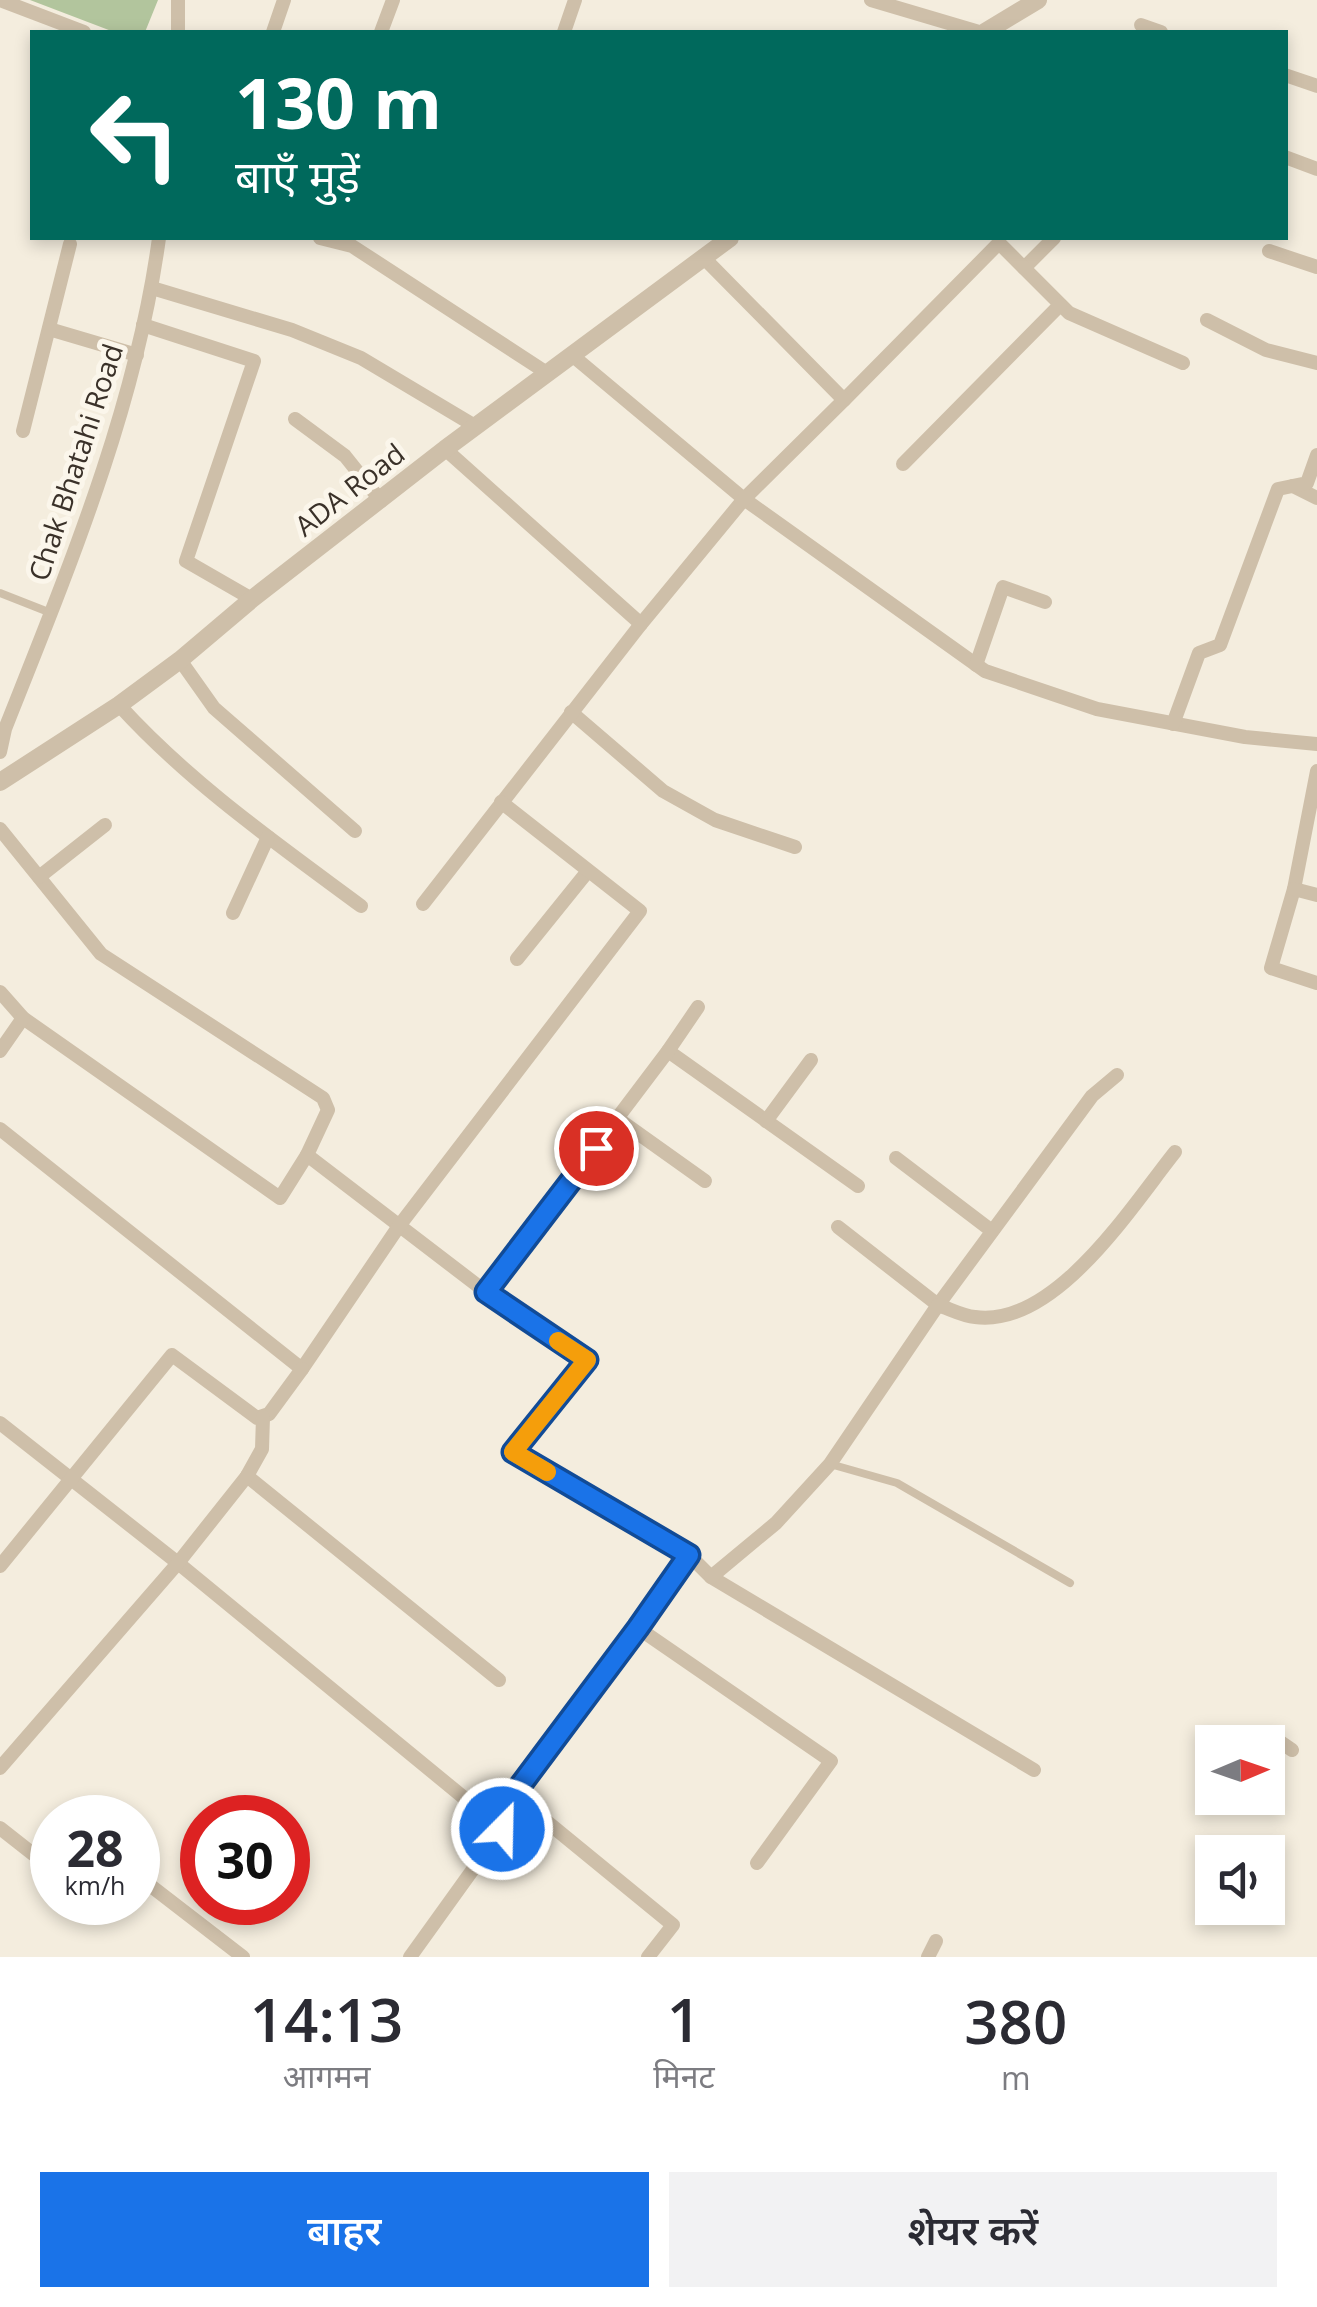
<!DOCTYPE html>
<html lang="hi">
<head>
<meta charset="utf-8">
<style>
  :root { --surface:#fff; --page:#f2f2f3; --text:#2b2b33; --muted:#7c7c81; --accent:#1a73e8 }
  body { margin:0; font-family:"Open Sans","Noto Sans Devanagari",sans-serif; background:var(--page); color:var(--text); height:100vh; display:flex; flex-direction:column; font-size:38px; white-space:nowrap }
  * { box-sizing:border-box; margin:0 }
  p { font-size:32px; color:var(--muted) }
  .icon { flex:none; width:55px; height:55px; fill:none; stroke:currentColor; stroke-width:2; stroke-linecap:round; stroke-linejoin:round }
  .map { position:relative; height:1957px; overflow:hidden }
  .side { display:flex; flex-direction:column; background:var(--surface); flex:1 }
  .side>* { flex:none }
  .top-card { position:absolute; left:30px; top:30px; width:1258px; height:210px; border-radius:0px; box-shadow:0 5px 15px #0003; background:#00695c; color:#fff; overflow:hidden }
  .needle { width:65px; rotate:88deg }
  .buttons { position:absolute; left:1195px; top:1725px; display:grid; gap:20px }
  .buttons a { display:grid; place-items:center; width:90px; height:90px; border-radius:0px; background:var(--surface); box-shadow:0 5px 15px #0003; font-size:50px }
  .speed { position:absolute; left:30px; top:1795px; display:flex; gap:20px; font-size:50px; font-weight:700; text-align:center }
  .speed>* { display:grid; place-content:center; width:130px; height:130px; border-radius:50%; background:var(--surface); box-shadow:0 5px 15px #0003; line-height:1 }
  .speed small { font-size:25px; font-weight:400 }
  .speed .limit { border:15px solid #d22; background:#fff; color:#111 }
  .pin { position:absolute; display:grid; place-items:center; width:85px; height:85px; color:#fff; margin:-42px; border:5px solid #fff; border-radius:50%; box-shadow:0 2px 10px #0007 }
  .me { position:absolute; width:110px; margin:-55px; rotate:23deg; stroke-linejoin:round; filter:drop-shadow(0 0 8px #0008) }
  .turn { display:flex; align-items:center; gap:35px; height:210px; padding:0 40px; font-size:45px }
  .turn .icon { width:130px; height:130px; stroke-width:2.5 }
  .turn b { display:block; font-size:70px; line-height:85px }
  .eta { display:flex; justify-content:space-evenly; align-items:center; height:170px; text-align:center }
  .eta b { font-size:60px; font-weight:600; line-height:70px }
  .action { display:flex; gap:20px; margin-top:auto; padding:20px 40px }
  .action a { flex:1; height:115px; border-radius:0px; background:var(--accent); color:#fff; font-size:40px; font-weight:600; line-height:115px; text-align:center }
  .action a+a { background:var(--page); color:var(--text) }
  .map>svg:first-child { display:block }
  .green { fill:#b2c59d }
  .lines { fill:none; stroke-linecap:round; stroke-linejoin:round }
  .service { stroke:#cebfa9; stroke-width:8 }
  .minor { stroke:#cebfa9; stroke-width:14 }
  .tertiary { stroke:#cebfa9; stroke-width:18 }
  .route-casing { stroke:#114b97; stroke-width:25 }
  .route { stroke:#1a73e8; stroke-width:18 }
  .slow { stroke:#f59e0b; stroke-width:18 }
  .labels { text-anchor:middle; dominant-baseline:central; stroke-width:10; stroke-linejoin:round; paint-order:stroke }
  .street-label { font-size:28px; fill:#3a3129; stroke:#fbf6eb }
</style>
</head>
<body>
<div class="map">
<svg width="1317" height="1957" viewBox="0 0 1317 1957">
  <rect width="100%" height="100%" fill="#f4edde"/>
  <path class="green" d="M30,0H158L145,32H114Z"/>
  <g class="lines">
    <g class="service">
      <path d="M0,593L51,613"/>
      <path d="M830,1464L897,1483L1070,1583"/>
    </g>
    <g class="minor">
      <path d="M0,0L84,32"/>
      <path d="M871,0L979,32"/>
      <path d="M1141,25L1161,32"/>
      <path d="M178,32V0"/>
      <path d="M273,32L284,0"/>
      <path d="M381,32L393,0"/>
      <path d="M564,32L575,0"/>
      <path d="M1285,75L1317,86"/>
      <path d="M1285,157L1317,169"/>
      <path d="M320,238L352,246L547,373"/>
      <path d="M1269,251L1317,267"/>
      <path d="M1024,268L1054,238"/>
      <path d="M152,288L292,330L361,358L475,426"/>
      <path d="M1207,320L1266,350L1317,363"/>
      <path d="M143,325L254,361L186,561L252,599"/>
      <path d="M49,329L137,355"/>
      <path d="M573,356L744,499L985,671L1097,709L1245,737L1317,744"/>
      <path d="M844,400L999,243L1069,313L1183,363"/>
      <path d="M295,419L345,456L381,501"/>
      <path d="M23,431L70,244"/>
      <path d="M445,449L641,624"/>
      <path d="M903,464L1060,305"/>
      <path d="M1293,486L1317,498"/>
      <path d="M180,660L214,708L355,831"/>
      <path d="M976,665L1003,587L1045,602"/>
      <path d="M119,705C190,783 276,843 361,906"/>
      <path d="M571,712L663,791L715,820L795,847"/>
      <path d="M1173,724L1199,653L1220,645L1278,489L1307,483L1317,455"/>
      <path d="M0,752L5,729C68,570 136,408 159,238"/>
      <path d="M1317,771L1294,889L1271,968L1317,983"/>
      <path d="M0,829L101,954L323,1098L328,1110L307,1155L486,1292L587,1360L513,1452L689,1555L638,1628L513,1794L502,1829L410,1957"/>
      <path d="M39,877L105,825"/>
      <path d="M1294,889L1317,895"/>
      <path d="M423,904L641,624L744,499L844,400L704,258"/>
      <path d="M233,913L268,837"/>
      <path d="M517,959L588,871"/>
      <path d="M0,992L23,1018L280,1198L307,1155"/>
      <path d="M0,1051L23,1018"/>
      <path d="M668,1051L858,1186"/>
      <path d="M618,1119L705,1181"/>
      <path d="M766,1121L811,1060"/>
      <path d="M0,1129L302,1369L399,1226L640,911L501,802"/>
      <path d="M896,1158L992,1231"/>
      <path d="M838,1227L938,1305L1092,1096L1117,1075"/>
      <path d="M486,1292L668,1051L698,1007"/>
      <path d="M0,1423L178,1563L502,1829"/>
      <path d="M247,1476L499,1680"/>
      <path d="M689,1555L711,1577L1034,1770"/>
      <path d="M0,1566L172,1355L257,1418L269,1414L302,1369"/>
      <path d="M711,1577L776,1523L830,1464L938,1305C950,1309 963,1316 975,1317C1055,1328 1131,1207 1175,1152"/>
      <path d="M638,1628L831,1761L757,1863"/>
      <path d="M1276,1739L1292,1750"/>
      <path d="M0,1768L178,1563L247,1476L262,1449L263,1417"/>
      <path d="M513,1794L673,1925L648,1957"/>
      <path d="M0,1828L33,1854L46,1848L52,1841"/>
      <path d="M138,1876L243,1957"/>
      <path d="M928,1957L936,1941"/>
    </g>
    <g class="tertiary">
      <path d="M985,32L1038,0"/>
      <path d="M0,782L119,705L180,660L252,599L445,449L730,238"/>
    </g>
  </g>
  <g class="lines">
    <g class="route-casing">
      <path id="route" d="M502,1829L514,1794L638,1628L689,1555L513,1452L587,1360L486,1292L596,1148"/>
    </g>
    <use href="#route" class="route"/>
    <path class="slow" d="M547,1472L513,1452L587,1360L558,1341"/>
  </g>
  <g class="labels">
    <g class="street-label">
      <text transform="translate(75 462) rotate(-72)">Chak Bhatahi Road</text>
      <text transform="translate(349 489) rotate(-38)">ADA Road</text>
    </g>
  </g>
</svg>
<div class="buttons">
<a><svg class="needle" viewBox="-14 -14 28 28"><path d="M0-13l5 13h-10z" fill="#e53935"/><path d="M0 13l5-13h-10z" fill="#7c7c81"/></svg></a>
<a><svg class="icon" aria-label="sound" viewBox="0 0 24 24"><path d="M4 9h4l5-4v14l-5-4H4zM17 9q2 3 0 6"/></svg></a>
</div>
<div class="speed"><div>28<small>km/h</small></div><div class="limit">30</div></div>
<div class="pin" style="left:596px;top:1148px;background:#d93025"><svg class="icon" aria-label="arrive" viewBox="0 0 24 24"><path d="M6 21V4h12l-3 4 3 4H6"/></svg></div>
<svg class="me" style="left:502px;top:1829px" viewBox="-20 -20 40 40"><circle r="17" fill="#1a73e8" stroke="#fff" stroke-width="3"/><path d="M0-11L8 9 0 5-8 9z" fill="#fff"/></svg>
<div class="top-card">
<div class="turn"><svg class="icon" aria-label="left" viewBox="0 0 24 24"><path d="M17 20v-9H6M10 6l-5 5 5 5"/></svg><div><b>130 m</b>बाएँ मुड़ें</div></div>
</div>
</div>
<section class="side">
<div class="eta">
<div><b>14:13</b><p>आगमन</p></div>
<div><b>1</b><p>मिनट</p></div>
<div><b>380</b><p>m</p></div>
</div>
<div class="action"><a>बाहर</a><a>शेयर करें</a></div>
</section>
</body>
</html>
